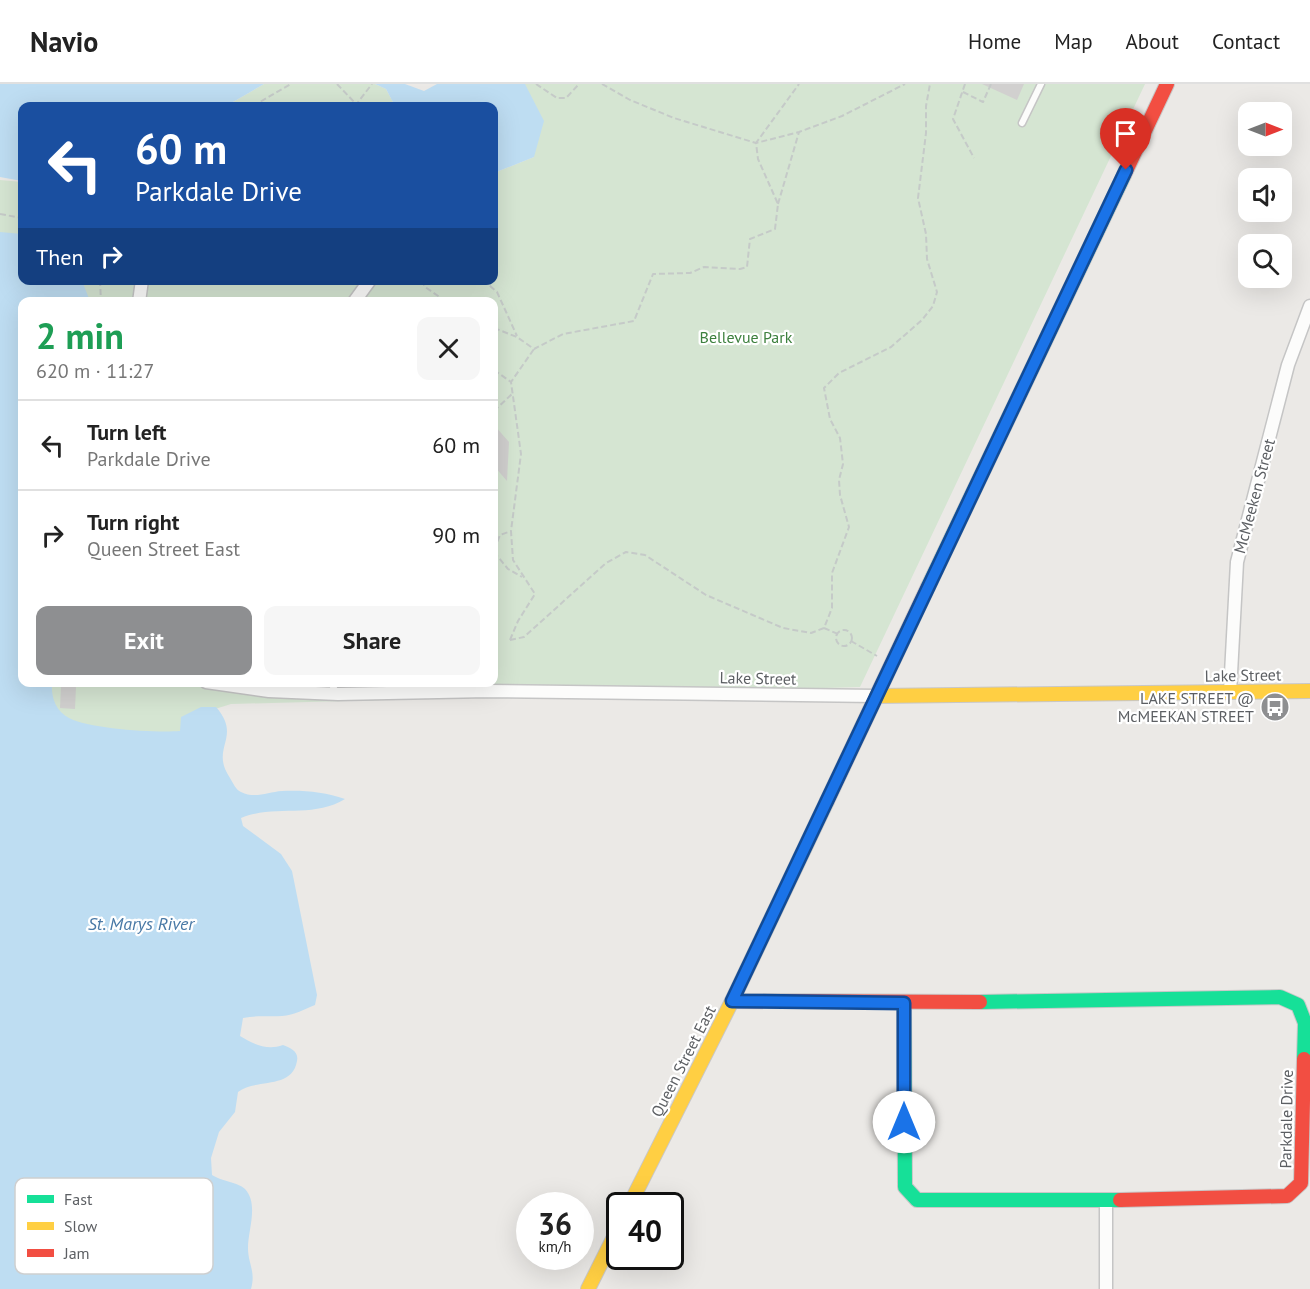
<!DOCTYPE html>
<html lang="en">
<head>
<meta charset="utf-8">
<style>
  :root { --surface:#fff; --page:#f6f6f6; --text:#222; --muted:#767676; --line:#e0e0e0; --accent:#8e8f91 }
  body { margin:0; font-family:"PT Sans",sans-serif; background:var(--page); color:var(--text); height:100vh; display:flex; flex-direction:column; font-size:22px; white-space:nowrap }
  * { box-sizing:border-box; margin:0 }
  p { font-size:20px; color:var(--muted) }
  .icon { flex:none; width:33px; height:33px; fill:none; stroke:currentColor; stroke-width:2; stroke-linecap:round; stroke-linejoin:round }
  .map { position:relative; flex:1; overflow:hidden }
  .drawer { position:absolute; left:18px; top:213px; width:480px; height:390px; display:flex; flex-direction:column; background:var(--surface); border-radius:12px; box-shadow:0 6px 24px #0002 }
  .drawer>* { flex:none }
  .top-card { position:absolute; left:18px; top:18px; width:480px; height:183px; border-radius:12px; box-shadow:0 6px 24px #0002; background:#1a4fa0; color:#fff; overflow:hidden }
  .needle { width:39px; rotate:90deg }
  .buttons { position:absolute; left:1238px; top:18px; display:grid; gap:12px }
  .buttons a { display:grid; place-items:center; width:54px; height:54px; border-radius:12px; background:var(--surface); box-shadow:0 6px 24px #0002; font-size:30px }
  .speed { position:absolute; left:516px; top:1108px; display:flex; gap:12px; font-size:30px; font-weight:700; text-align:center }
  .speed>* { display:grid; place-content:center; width:78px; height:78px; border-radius:50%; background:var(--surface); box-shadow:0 6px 24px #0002; line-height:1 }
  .speed small { font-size:15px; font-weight:400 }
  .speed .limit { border:3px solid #111; border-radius:9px; background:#fff; color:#111 }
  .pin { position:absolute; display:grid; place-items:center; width:51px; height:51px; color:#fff; margin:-62px -26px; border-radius:50% 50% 50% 0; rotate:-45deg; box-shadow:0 0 6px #0007 }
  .pin .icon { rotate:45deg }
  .me { position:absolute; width:66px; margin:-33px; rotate:0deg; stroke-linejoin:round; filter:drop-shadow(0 0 4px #0008) }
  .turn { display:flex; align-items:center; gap:21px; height:126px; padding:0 18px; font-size:27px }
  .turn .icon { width:78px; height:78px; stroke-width:2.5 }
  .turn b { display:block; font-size:42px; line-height:51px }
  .then { display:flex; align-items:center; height:57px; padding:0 18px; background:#0003; gap:12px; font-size:22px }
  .round { display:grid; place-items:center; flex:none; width:63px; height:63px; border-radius:12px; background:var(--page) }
  .head { display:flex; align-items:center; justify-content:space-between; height:102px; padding:0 18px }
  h1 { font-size:36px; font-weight:800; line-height:45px; color:#1e9e55 }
  .action { display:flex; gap:12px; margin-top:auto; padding:12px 18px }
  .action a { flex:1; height:69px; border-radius:12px; background:var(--accent); color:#fff; font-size:24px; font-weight:800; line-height:69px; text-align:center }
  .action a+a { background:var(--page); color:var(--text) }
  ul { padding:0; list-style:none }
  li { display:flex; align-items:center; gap:18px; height:90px; padding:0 18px; border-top:2px solid var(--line) }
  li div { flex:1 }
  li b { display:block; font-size:22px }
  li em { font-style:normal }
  header { display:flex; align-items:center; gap:36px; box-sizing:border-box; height:84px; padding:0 30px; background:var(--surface); border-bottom:2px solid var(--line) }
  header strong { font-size:28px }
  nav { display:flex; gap:33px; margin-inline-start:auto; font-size:21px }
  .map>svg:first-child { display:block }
  .green { fill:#d5e5d2 }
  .water { fill:#beddf2 }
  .building { fill:#d1d0cf }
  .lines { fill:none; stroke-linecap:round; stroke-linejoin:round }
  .lane-casing { stroke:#c5c5c5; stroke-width:9 }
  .street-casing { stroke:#c5c5c5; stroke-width:15 }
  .fast-casing { stroke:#c8c7c7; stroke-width:16 }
  .slow-casing { stroke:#c8c7c7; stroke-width:16 }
  .jam-casing { stroke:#c8c7c7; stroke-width:16 }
  .path { stroke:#c5cac8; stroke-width:2; stroke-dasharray:6 3; stroke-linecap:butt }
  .lane { stroke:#fcfcfb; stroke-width:6 }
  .street { stroke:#fcfcfb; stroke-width:12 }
  .fast { stroke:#16e098; stroke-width:14 }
  .slow { stroke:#ffcf43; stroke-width:14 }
  .jam { stroke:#f24e42; stroke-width:14 }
  .route-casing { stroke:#114b97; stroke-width:15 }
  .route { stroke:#1a73e8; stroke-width:10 }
  .labels { text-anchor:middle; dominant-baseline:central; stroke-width:4.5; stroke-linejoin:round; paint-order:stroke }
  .park-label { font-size:16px; fill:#3d803e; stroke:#fff }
  .street-label { font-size:16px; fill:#5c5f63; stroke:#fff }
  .poi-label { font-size:16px; fill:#5c5f63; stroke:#fff; text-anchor:end }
  .water-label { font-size:18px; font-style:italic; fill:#4979a6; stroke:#fff }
  .key { fill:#fff; stroke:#cecfd0; stroke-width:1.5 }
  .key-label { font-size:16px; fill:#5c5f63 }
</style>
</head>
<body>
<header>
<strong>Navio</strong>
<nav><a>Home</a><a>Map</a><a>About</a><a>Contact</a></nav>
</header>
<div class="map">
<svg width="1310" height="1205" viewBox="0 0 1310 1205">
  <rect width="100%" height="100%" fill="#ebe9e6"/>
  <g class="green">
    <path d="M264,0H375L386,5L395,22H226Z"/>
    <path d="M525,0H1145L860,603L231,620L212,626L208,672L68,648L51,613L52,598H494V218L87,217L80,197L494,196V89L534,73Z"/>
    <path d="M0,96L22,98V163L0,158Z"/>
  </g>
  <g class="water">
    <path d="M0,0H264L226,22H22V97L0,93Z"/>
    <path d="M375,0H405L424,7L437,0H525L544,37L534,73L494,89V22H395L386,5Z"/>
    <path d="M0,148L22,150V196L82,197L90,217L22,218V598L52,599C51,612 55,627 69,634C90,645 156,649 180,647L181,633L201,623H216C243,654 209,663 230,694C233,699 236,706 241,708C255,715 268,708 282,707C304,706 325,708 345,715C312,735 275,720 241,734L243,742L281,770L292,787L317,911L315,921C305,925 294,931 282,932C268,933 257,931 243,934L240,952C253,960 267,967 283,961C290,964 299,967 297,977C292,1006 256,994 238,1008L235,1028L219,1048L211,1074L212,1091C221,1097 240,1099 245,1105C259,1120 248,1146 248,1164C248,1180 256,1187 251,1205H0Z"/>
  </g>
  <g class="building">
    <path d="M982,0H1024L1017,16Z"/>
    <path d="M494,341L509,358L507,397L494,382Z"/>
    <path d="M61,602L76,603L75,625L60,624Z"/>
  </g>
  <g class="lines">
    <g class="lane-casing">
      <g id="lane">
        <path d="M1022,39L1041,0"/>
        <path d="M330,598L337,609"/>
      </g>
    </g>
    <g class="street-casing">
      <g id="street">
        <path d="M139,218L142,196"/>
        <path d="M354,218L370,196"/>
        <path d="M206,598L269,607L338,610L488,607L876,612"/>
        <path d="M1230,608L1237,478L1288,281L1310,222"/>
        <path d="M1106,1116V1205"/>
      </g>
    </g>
    <g class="fast-casing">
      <g id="fast">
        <path d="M928,503L1124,91"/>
        <path d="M980,918L1280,913L1298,921L1305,939L1304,975"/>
        <path d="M904,919L905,1103L917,1116H1120"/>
      </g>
    </g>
    <g class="slow-casing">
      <g id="slow">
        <path d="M876,612L1310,607"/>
        <path d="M629,1122L732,917L827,717"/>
        <path d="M588,1205L620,1141"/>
      </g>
    </g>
    <g class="jam-casing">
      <g id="jam">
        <path d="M1124,91L1167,0"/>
        <path d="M827,717L928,503"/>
        <path d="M732,917L980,918"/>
        <path d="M1120,1116L1287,1112L1301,1099L1304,975"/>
      </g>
    </g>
    <g class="path">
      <path d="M337,0L356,20"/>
      <path d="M536,0L557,14H566L579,0"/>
      <path d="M602,0L630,16L674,34L756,59L799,48L842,32L905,0"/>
      <path d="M965,0L953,35L974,74"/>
      <path d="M963,8L983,18L991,0"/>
      <path d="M253,22L291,0"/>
      <path d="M355,22L372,0"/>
      <path d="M778,120L799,48"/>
      <path d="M0,130L22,134"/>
      <path d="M100,196L101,218"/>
      <path d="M422,196L425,203L447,218"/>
      <path d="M483,196L497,208L517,252"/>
      <path d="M494,244L517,253L534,265L563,250L634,237L653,190L690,189L704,183L740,185L747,183L750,155L775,145L778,120L758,75L756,59L799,0"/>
      <path d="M494,286L511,298"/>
      <path d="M494,327L513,309"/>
      <path d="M494,466L500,451L511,447"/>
      <path d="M494,468L508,485L522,493"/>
      <path d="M824,544L838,550"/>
      <circle cx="844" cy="554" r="8"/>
      <path d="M510,556L524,553L606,479L626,468L645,471L706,511L783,544L811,549L824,544L832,524V489L849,443L840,411L839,396L843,380L840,354L830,335L824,304L839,289L891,263L922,236L933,222L937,208L927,175L926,150L918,114L926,49V22L930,0"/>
      <path d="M510,556L518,537L535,510L513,476L511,447L521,370L511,298L534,265"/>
      <path d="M851,557L877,572"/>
    </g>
    <use href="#lane" class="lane"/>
    <use href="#street" class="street"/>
    <use href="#fast" class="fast"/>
    <use href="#slow" class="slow"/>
    <use href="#jam" class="jam"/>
  </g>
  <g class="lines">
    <g class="route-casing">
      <path id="route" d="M904,1038V919L732,917L1126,86"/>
    </g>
    <use href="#route" class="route"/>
  </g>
  <defs>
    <g id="bus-disc" transform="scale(1.5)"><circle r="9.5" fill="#8e8f91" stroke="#fff"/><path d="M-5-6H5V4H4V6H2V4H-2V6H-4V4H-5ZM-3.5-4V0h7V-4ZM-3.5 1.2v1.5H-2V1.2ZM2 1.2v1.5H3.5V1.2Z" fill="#fff"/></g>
  </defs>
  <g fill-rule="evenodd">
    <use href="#bus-disc" x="1275" y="623"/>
  </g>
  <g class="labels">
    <g class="park-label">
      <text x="746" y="253">Bellevue Park</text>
    </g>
    <g class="street-label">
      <text transform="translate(1254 412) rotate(-75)">McMeeken Street</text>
      <text transform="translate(1243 591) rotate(-1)">Lake Street</text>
      <text transform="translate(758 594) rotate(1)">Lake Street</text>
      <text transform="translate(683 977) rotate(-63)">Queen Street East</text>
      <text transform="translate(1286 1035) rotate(-89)">Parkdale Drive</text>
    </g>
    <g class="poi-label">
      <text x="1254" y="614">LAKE STREET @<tspan x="1254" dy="18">McMEEKAN STREET</tspan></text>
    </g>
    <g class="water-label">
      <text x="141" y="839">St. Marys River</text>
    </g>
  </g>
  <rect x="15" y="1094" width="198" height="96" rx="9" class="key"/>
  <rect x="27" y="1111" width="27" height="8" fill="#16e098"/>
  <rect x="27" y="1138" width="27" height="8" fill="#ffcf43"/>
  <rect x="27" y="1165" width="27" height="8" fill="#f24e42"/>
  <g class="key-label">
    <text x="64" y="1121">Fast</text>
    <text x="64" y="1148">Slow</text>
    <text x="64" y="1175">Jam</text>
  </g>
</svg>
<div class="buttons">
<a><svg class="needle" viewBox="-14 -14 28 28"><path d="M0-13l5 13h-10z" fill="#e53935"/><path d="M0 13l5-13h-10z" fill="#767676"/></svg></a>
<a><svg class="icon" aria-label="sound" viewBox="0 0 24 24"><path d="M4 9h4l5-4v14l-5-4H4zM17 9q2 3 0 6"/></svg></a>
<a><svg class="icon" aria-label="search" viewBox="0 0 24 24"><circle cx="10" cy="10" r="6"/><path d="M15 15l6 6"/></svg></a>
</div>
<div class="speed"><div>36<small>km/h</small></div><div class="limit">40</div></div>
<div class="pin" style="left:1126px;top:86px;background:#d93025"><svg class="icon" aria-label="arrive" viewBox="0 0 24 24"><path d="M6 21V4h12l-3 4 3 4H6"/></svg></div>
<svg class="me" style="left:904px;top:1038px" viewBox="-20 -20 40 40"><circle r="19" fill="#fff"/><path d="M0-13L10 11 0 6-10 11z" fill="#1a73e8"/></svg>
<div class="top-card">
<div class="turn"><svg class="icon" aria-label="left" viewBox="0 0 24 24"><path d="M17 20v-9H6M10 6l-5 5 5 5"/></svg><div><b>60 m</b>Parkdale Drive</div></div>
<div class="then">Then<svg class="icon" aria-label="right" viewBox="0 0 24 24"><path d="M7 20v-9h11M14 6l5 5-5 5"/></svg></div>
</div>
<section class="drawer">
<div class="head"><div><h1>2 min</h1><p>620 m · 11:27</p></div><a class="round"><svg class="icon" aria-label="close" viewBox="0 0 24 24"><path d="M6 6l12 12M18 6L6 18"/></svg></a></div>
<ul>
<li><svg class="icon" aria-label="left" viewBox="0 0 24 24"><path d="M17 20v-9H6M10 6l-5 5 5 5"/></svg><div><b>Turn left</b><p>Parkdale Drive</p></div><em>60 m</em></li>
<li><svg class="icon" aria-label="right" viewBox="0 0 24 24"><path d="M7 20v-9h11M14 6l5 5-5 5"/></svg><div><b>Turn right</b><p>Queen Street East</p></div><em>90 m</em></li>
</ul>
<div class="action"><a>Exit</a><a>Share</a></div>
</section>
</div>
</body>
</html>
